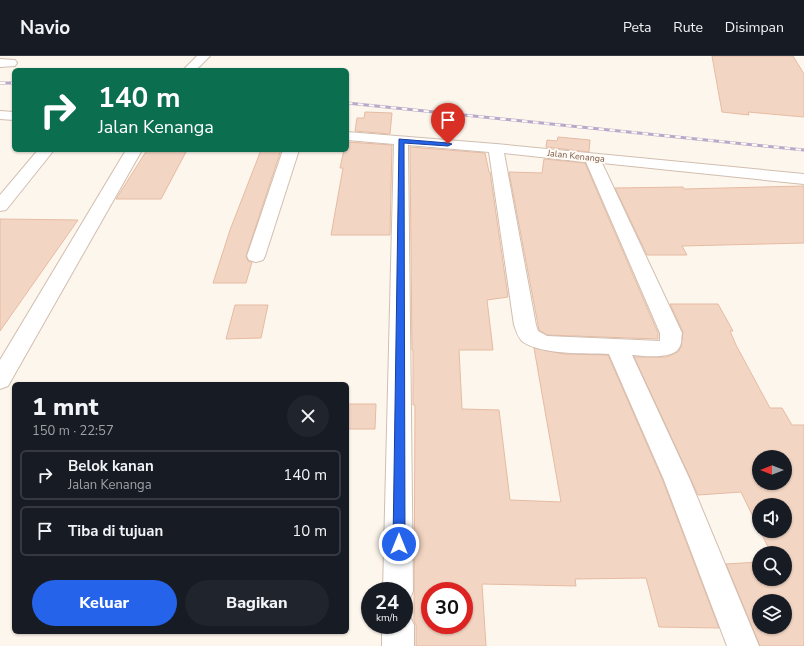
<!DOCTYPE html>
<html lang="id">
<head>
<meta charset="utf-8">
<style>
  :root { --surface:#171b24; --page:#20242c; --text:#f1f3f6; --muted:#9ea1a6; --line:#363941; --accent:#2563eb }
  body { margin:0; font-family:"Nunito Sans",sans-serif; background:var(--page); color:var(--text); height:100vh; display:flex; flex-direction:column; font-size:15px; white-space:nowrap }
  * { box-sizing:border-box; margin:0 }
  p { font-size:13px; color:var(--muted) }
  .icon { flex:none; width:22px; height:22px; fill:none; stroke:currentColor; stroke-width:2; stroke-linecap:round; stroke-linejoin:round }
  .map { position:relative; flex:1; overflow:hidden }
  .side { position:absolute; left:12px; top:326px; width:337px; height:252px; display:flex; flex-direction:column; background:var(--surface); border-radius:6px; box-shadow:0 1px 3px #0004 }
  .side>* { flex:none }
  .guide { position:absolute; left:12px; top:12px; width:337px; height:84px; border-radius:6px; box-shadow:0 1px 3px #0004; background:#0b6e4f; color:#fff; overflow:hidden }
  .needle { width:26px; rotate:270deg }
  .buttons { position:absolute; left:752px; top:394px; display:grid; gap:8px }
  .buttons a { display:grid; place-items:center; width:40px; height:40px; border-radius:50%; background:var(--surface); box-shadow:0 1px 3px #0004; font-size:20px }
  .speed { position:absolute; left:361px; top:526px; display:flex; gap:8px; font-size:20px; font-weight:700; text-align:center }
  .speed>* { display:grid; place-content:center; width:52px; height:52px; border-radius:50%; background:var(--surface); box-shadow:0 1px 3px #0004; line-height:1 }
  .speed small { font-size:10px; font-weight:400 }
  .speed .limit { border:6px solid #d22; background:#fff; color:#111 }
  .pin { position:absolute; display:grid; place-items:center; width:34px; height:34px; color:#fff; margin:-41px -17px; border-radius:50% 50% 50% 0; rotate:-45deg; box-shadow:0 0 4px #0007 }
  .pin .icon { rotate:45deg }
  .me { position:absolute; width:44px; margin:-22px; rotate:0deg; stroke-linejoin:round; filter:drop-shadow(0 0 3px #0008) }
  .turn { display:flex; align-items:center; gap:14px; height:84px; padding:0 20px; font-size:18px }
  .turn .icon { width:52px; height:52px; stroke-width:2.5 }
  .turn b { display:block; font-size:28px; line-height:34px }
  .round { display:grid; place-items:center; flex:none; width:42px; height:42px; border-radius:21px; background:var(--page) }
  .summary { display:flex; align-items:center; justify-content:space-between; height:68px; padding:0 20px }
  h1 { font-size:24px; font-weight:800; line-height:30px }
  .cta { display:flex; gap:8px; margin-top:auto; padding:8px 20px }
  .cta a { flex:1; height:46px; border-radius:24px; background:var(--accent); color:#fff; font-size:16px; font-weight:800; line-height:46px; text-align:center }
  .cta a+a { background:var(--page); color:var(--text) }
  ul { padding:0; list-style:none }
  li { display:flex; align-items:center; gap:12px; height:50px; margin:0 8px 6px; padding:0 12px; border:2px solid var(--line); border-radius:6px }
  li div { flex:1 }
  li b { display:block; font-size:15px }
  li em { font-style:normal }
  header { display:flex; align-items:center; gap:24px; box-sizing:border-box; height:56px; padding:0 20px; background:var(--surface); border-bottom:1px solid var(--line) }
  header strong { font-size:19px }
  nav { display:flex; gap:22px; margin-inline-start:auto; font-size:14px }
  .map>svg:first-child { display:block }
  .building { fill:#f3d5c3; stroke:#e6bba3; fill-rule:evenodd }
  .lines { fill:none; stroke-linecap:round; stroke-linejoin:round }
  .minor-casing { stroke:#d1beb0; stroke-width:2 }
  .minor { fill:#fff; fill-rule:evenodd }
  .rail-casing { stroke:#b9a8c9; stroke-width:3 }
  .rail { stroke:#fffaf3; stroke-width:2; stroke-dasharray:5.5; stroke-linecap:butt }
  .route { fill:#2563eb; stroke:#184099 }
  .labels { text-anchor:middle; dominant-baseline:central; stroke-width:4; stroke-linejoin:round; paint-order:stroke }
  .far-street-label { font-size:9px; fill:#7a5c4d; stroke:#fffaf3 }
</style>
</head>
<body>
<header>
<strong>Navio</strong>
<nav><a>Peta</a><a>Rute</a><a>Disimpan</a></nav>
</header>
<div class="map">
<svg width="804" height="590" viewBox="0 0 804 590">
  <rect width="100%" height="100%" fill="#fdf6ec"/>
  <g class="building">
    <path d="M712,0H793L804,18V61L748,56L749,59L722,56Z"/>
    <path d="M365,56L392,57L390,78L355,75L357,62H364Z"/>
    <path d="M558,81L590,84L589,96L546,91L547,84L557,85Z"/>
    <path d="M347,86L392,89L390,179H331L343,112H340L344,94H347Z"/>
    <path d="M410,91L485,97L489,116H490L508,241L487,244L493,294H459L462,353L499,354L510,444L561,446L534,292L564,298L608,299L663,425L719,572L659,571L646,522L575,523L576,530L482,528L486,590H416V569L414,565L415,349H413V294H412ZM430,535H464V569H430Z"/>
    <path d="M147,94H187L161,143H116Z"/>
    <path d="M261,94H281L246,200L248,205L252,206L246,227H213L230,174Z"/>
    <path d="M544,103L585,107L658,277V283L547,279L539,274L509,116L542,117Z"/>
    <path d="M804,130V187L682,190L687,199H647L615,132L683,131L684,133Z"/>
    <path d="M0,163L78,164L0,275Z"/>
    <path d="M670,248H718L733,275H730L736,289L770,352H782L792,369H804V590H760L726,508L759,506V523H785V497H771L760,475H785V449H759V473L741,436L698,439L634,301H666L678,296L681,291L683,276ZM759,401H785V427H759ZM759,545H785V571H759Z"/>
    <path d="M235,249H268L261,282L226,283Z"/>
    <path d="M347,348H376L375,373H347Z"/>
  </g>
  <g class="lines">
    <g class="minor-casing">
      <g id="minor">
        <path d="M197,0H210L196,14H183Z"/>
        <path d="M0,3L15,4L17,7L15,10L0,11Z"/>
        <path d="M0,55L14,56V64L0,63Z"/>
        <path d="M347,76L496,88L804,118V128L602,107L682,277C681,281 682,286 680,290C675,304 644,300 632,299L690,424L759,590H727L664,424L609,298C586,297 542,299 523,286C518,282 516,274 514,269L489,96L408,89L413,535L409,545L404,547V535H383L394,88L347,84ZM504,97L586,106L660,277V285L547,280L538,275L536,269Z"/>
        <path d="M38,94H54L6,154L0,155V139Z"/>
        <path d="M126,94H142L8,330L0,333V304Z"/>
        <path d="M283,94H299L265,200L263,204L256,206L249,204L247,200Z"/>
        <path d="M404,556L409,558L414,569V590H382V569H404Z"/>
      </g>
    </g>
    <use href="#minor" class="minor"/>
    <g class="rail-casing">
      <g id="rail">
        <path d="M0,27H14"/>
        <path d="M347,47L804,94"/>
      </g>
    </g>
    <use href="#rail" class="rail"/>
  </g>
  <path class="route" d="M399,83L448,87L452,88L448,90L404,87L405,488L403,492L399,494L394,492L393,488Z"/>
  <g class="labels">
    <g class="far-street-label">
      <text transform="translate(576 100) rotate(6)">Jalan Kenanga</text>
    </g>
  </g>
</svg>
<div class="buttons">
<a><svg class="needle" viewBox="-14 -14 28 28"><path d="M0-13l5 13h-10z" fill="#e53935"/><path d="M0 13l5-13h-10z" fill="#9ea1a6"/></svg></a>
<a><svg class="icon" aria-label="sound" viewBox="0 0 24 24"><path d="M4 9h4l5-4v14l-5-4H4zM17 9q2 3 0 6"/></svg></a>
<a><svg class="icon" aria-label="search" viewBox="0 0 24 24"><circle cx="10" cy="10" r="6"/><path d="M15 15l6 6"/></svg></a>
<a><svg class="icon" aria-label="layers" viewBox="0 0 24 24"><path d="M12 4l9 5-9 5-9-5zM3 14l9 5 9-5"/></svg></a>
</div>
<div class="speed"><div>24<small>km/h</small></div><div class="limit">30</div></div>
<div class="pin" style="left:448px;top:88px;background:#d93025"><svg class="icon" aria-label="arrive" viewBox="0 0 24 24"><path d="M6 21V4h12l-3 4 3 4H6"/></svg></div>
<svg class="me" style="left:399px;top:488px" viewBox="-20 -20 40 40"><circle r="17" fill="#2563eb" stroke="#fff" stroke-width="3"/><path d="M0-11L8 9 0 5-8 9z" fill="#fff"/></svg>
<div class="guide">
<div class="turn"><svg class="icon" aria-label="right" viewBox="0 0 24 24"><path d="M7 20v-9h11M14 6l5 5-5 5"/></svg><div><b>140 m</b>Jalan Kenanga</div></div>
</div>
<section class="side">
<div class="summary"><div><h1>1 mnt</h1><p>150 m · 22:57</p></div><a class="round"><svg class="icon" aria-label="close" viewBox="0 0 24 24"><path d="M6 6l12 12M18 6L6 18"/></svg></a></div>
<ul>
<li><svg class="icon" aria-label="right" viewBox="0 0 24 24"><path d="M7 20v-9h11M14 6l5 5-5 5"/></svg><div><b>Belok kanan</b><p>Jalan Kenanga</p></div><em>140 m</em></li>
<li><svg class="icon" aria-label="arrive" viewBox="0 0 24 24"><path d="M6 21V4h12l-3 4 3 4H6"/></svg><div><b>Tiba di tujuan</b></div><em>10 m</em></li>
</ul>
<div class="cta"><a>Keluar</a><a>Bagikan</a></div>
</section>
</div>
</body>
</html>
